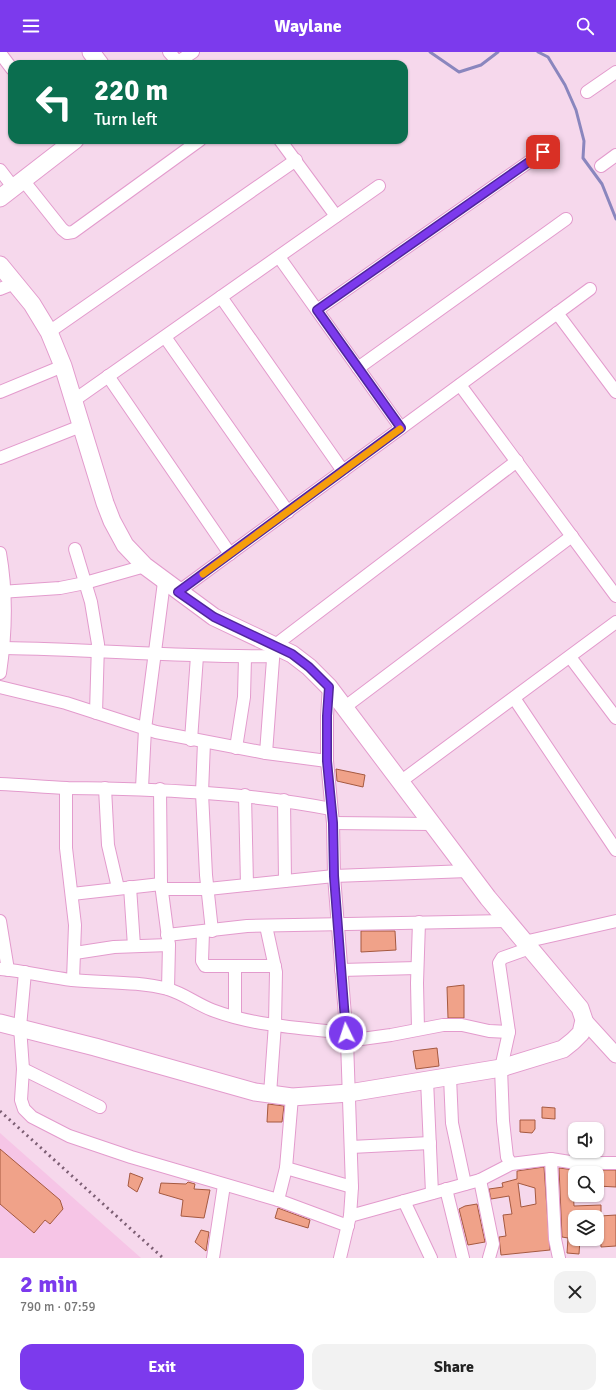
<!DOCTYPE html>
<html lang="en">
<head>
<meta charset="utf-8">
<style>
  :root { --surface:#fff; --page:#f2f2f2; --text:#222; --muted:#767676; --accent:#7c3aed }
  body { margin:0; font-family:Signika,sans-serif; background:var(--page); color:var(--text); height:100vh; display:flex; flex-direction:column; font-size:15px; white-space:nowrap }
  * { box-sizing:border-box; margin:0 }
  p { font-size:13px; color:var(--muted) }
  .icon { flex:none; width:22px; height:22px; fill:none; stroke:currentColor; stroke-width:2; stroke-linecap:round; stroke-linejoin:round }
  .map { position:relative; height:1206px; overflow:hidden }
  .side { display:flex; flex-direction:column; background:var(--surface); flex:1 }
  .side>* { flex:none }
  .hud { position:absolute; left:8px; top:8px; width:400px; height:84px; border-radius:12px; box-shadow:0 1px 3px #0004; background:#0b6e4f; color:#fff; overflow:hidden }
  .controls { position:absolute; left:568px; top:1070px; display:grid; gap:8px }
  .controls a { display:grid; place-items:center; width:36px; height:36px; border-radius:8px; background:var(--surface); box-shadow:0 1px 3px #0004; font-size:20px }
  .pin { position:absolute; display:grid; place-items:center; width:34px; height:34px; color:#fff; margin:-17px; border-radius:8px; box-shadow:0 2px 6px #0006 }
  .me { position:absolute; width:44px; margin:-22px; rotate:356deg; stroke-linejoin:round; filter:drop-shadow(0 0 3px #0008) }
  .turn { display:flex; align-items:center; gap:14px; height:84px; padding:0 20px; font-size:18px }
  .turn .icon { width:52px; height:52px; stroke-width:2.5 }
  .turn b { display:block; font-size:28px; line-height:34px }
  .round { display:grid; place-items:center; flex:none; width:42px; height:42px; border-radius:12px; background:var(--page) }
  .summary { display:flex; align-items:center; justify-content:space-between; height:68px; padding:0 20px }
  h1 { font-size:24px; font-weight:700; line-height:30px; color:var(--accent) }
  .cta { display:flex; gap:8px; margin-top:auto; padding:8px 20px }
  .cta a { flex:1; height:46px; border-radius:12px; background:var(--accent); color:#fff; font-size:16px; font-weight:700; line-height:46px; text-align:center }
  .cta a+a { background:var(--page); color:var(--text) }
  header { display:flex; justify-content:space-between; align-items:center; height:52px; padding:0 20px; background:var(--accent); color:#fff; font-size:18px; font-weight:700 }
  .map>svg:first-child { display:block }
  .built { fill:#f6c5e6 }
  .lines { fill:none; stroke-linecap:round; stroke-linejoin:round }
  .stream { stroke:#8a86be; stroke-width:3 }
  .building { fill:#f0a289; stroke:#a55940; fill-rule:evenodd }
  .minor-casing { stroke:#e39bcd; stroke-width:14 }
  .tertiary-casing { stroke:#e39bcd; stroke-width:17 }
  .secondary-casing { stroke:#e39bcd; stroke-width:19 }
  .minor { stroke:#fff; stroke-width:12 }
  .tertiary { stroke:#fff; stroke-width:15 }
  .secondary { stroke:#fff; stroke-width:17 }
  .rail { stroke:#7c5e73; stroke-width:3; stroke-dasharray:2 4; stroke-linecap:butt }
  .route-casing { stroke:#51269a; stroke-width:10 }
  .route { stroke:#7c3aed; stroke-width:7 }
  .slow { stroke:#f59e0b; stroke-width:7 }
</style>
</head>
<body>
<header><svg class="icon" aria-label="menu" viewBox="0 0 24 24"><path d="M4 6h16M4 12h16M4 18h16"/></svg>Waylane<svg class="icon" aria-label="search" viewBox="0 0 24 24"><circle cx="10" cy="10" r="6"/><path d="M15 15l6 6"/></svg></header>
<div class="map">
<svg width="616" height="1206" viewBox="0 0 616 1206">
  <rect width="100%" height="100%" fill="#f6d8ec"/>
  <path class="built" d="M0,1081L141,1206H0Z"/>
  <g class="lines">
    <g class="stream">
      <path d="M430,0L459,20L481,13L498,0"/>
      <path d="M538,0L548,5L565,33L576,58L584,89L583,106L602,132L616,167"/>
    </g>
  </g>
  <g class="building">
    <path d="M336,717L365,723L363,735L337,729Z"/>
    <path d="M361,879H395L396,898L361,900Z"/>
    <path d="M464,933V966H448L447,935Z"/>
    <path d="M437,996L439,1014L416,1017L413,999Z"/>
    <path d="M268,1052L284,1054L282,1070H267Z"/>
    <path d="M542,1055L555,1056V1067L542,1066Z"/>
    <path d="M520,1068H535V1077L532,1081L520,1080Z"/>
    <path d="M0,1097L60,1148L63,1157L50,1172L45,1168L34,1181L0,1152Z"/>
    <path d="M544,1115L550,1198L501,1203L499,1185L506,1184L503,1163L512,1162L509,1144L491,1147L489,1137L503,1135L502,1131L517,1127V1119ZM518,1131L535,1136L536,1152L521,1155Z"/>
    <path d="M559,1116L575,1118V1135H573L574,1154L601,1153V1162L574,1163L575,1187H580L579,1202L567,1201L568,1186L562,1185Z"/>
    <path d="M603,1118H616V1135L597,1134V1120L603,1121Z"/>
    <path d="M130,1121L143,1126L137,1140L128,1134Z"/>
    <path d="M188,1130L195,1132L194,1137L210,1138L204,1166L181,1164L183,1148L159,1141L161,1131L186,1132Z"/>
    <path d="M477,1152L485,1190L468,1193L459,1157L465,1154Z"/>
    <path d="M278,1156L310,1168L308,1176L275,1166Z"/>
    <path d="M616,1163V1194L601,1195L600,1164Z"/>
    <path d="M201,1178L209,1180L206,1199L195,1190Z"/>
  </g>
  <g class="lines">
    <g class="minor-casing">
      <g id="minor">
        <path d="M169,0L178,10"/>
        <path d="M0,1L12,17"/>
        <path d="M175,12L193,0"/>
        <path d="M587,40L616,20"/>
        <path d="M280,88L336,164"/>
        <path d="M601,114L616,103"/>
        <path d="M0,118L13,135"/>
        <path d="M23,128L62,177L67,181L73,180L200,88"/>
        <path d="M279,205L401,376"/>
        <path d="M0,237L15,231"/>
        <path d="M221,245L343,419"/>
        <path d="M317,258L543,100"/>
        <path d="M557,261L616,340"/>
        <path d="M49,280L296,108"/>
        <path d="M165,285L288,460"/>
        <path d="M358,316L566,167"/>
        <path d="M108,324L230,502"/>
        <path d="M460,333L616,544"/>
        <path d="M0,340L63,314"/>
        <path d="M73,349L379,134"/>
        <path d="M0,406L81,374"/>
        <path d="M75,497L91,550L98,592L96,661"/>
        <path d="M0,501C7,541 6,581 0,621"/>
        <path d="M0,540L60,536L85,531L145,514"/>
        <path d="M178,540L590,237"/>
        <path d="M4,596C93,597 183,606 273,604"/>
        <path d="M570,605L616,666"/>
        <path d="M0,635L66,651L156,680L266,701L327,709"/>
        <path d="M329,635L327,664V709L333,771L334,824L347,989L352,1135L350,1164L340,1206"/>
        <path d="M514,646L616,798"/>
        <path d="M345,655L572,484"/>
        <path d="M191,688L197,604"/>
        <path d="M204,690L202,741L206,823L212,879"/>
        <path d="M236,696L244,645L245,605"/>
        <path d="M266,701L274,594L517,409"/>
        <path d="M400,730L616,570"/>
        <path d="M0,732C22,733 45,735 67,736C156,737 244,740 331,757"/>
        <path d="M66,736V796L75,873L73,928"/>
        <path d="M105,736L108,793L118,836"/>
        <path d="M142,736L145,677L164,530"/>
        <path d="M160,737L161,832L169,893L168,937"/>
        <path d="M245,743L247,833"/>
        <path d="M284,748L285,829"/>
        <path d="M333,771L431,772"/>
        <path d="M130,835L134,894"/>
        <path d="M162,837H208L334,824L468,819"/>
        <path d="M72,842L161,832"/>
        <path d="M0,869L8,918"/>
        <path d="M266,874L276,920L275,972L270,1042"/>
        <path d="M203,880L202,909L205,914H275"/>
        <path d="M167,883L247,874L507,869"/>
        <path d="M524,890L616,869"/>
        <path d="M75,901L114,895L169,893"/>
        <path d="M0,917C24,919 48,925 72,928C104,931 137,929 168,937C184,942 197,952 212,958C254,974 302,976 346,981"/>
        <path d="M341,918L417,916"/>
        <path d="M25,920L20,975L23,1017L21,1048L24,1057L32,1065L69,1084L131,1105L278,1148L348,1174"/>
        <path d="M235,964V914"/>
        <path d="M418,977L417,931L419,870"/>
        <path d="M347,989L391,983L443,973H462L489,979L509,980"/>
        <path d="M23,1017L100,1055"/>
        <path d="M450,1025L452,1071L465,1132"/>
        <path d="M427,1028L432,1141"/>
        <path d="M351,1095L430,1091"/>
        <path d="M551,1107L555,1187L559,1206"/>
        <path d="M511,1112L507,1105L503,1069L501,1016L509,980L499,911L502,906L530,896"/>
        <path d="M286,1116L352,1135"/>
        <path d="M480,1128L493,1192L489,1206"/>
        <path d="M446,1137L463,1206"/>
        <path d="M278,1148L286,1116L292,1045"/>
        <path d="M404,1149L431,1206"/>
        <path d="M350,1164L480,1128L511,1112L551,1107L576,1111H616"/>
        <path d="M213,1206L224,1133"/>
      </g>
    </g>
    <g class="tertiary-casing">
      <path id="tertiary" d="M584,968L616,1003"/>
    </g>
    <g class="secondary-casing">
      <g id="secondary">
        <path d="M91,0L100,12"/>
        <path d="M0,146L75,88"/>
        <path d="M0,213L32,252L49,280L63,314L105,451L112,469L125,493L145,514L214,565L292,602L309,615L329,635L488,846L580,956L584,968L581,981L573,989L563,997L501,1016L349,1041L292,1045L255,1040L95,995L0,971"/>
      </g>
    </g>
    <use href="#minor" class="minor"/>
    <use href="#tertiary" class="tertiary"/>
    <use href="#secondary" class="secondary"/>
    <path class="rail" d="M0,1059L163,1206"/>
  </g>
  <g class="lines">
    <g class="route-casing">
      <path id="route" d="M346,981L334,824L333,771L327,709V664L329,635L309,615L292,602L214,565L178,540L401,376L317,258L543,100"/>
    </g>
    <use href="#route" class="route"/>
    <path class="slow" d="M203,522L400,377"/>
  </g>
</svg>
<div class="controls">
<a><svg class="icon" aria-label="sound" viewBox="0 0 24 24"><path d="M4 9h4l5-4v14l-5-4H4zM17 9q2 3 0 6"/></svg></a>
<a><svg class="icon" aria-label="search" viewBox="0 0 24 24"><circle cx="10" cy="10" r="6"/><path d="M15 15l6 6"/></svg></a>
<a><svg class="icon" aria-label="layers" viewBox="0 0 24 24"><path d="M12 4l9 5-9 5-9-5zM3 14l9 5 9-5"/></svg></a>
</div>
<div class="pin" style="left:543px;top:100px;background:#d93025"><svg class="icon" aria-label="arrive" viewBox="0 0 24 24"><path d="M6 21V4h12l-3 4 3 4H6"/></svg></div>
<svg class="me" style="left:346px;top:981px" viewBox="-20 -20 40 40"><circle r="17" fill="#7c3aed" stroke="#fff" stroke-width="3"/><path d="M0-11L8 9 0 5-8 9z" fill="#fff"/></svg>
<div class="hud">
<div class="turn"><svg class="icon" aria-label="left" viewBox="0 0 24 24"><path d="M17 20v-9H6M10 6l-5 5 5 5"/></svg><div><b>220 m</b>Turn left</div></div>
</div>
</div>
<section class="side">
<div class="summary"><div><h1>2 min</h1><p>790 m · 07:59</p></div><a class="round"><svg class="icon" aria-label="close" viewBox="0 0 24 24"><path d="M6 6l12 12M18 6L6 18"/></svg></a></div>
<div class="cta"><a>Exit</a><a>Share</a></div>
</section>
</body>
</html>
